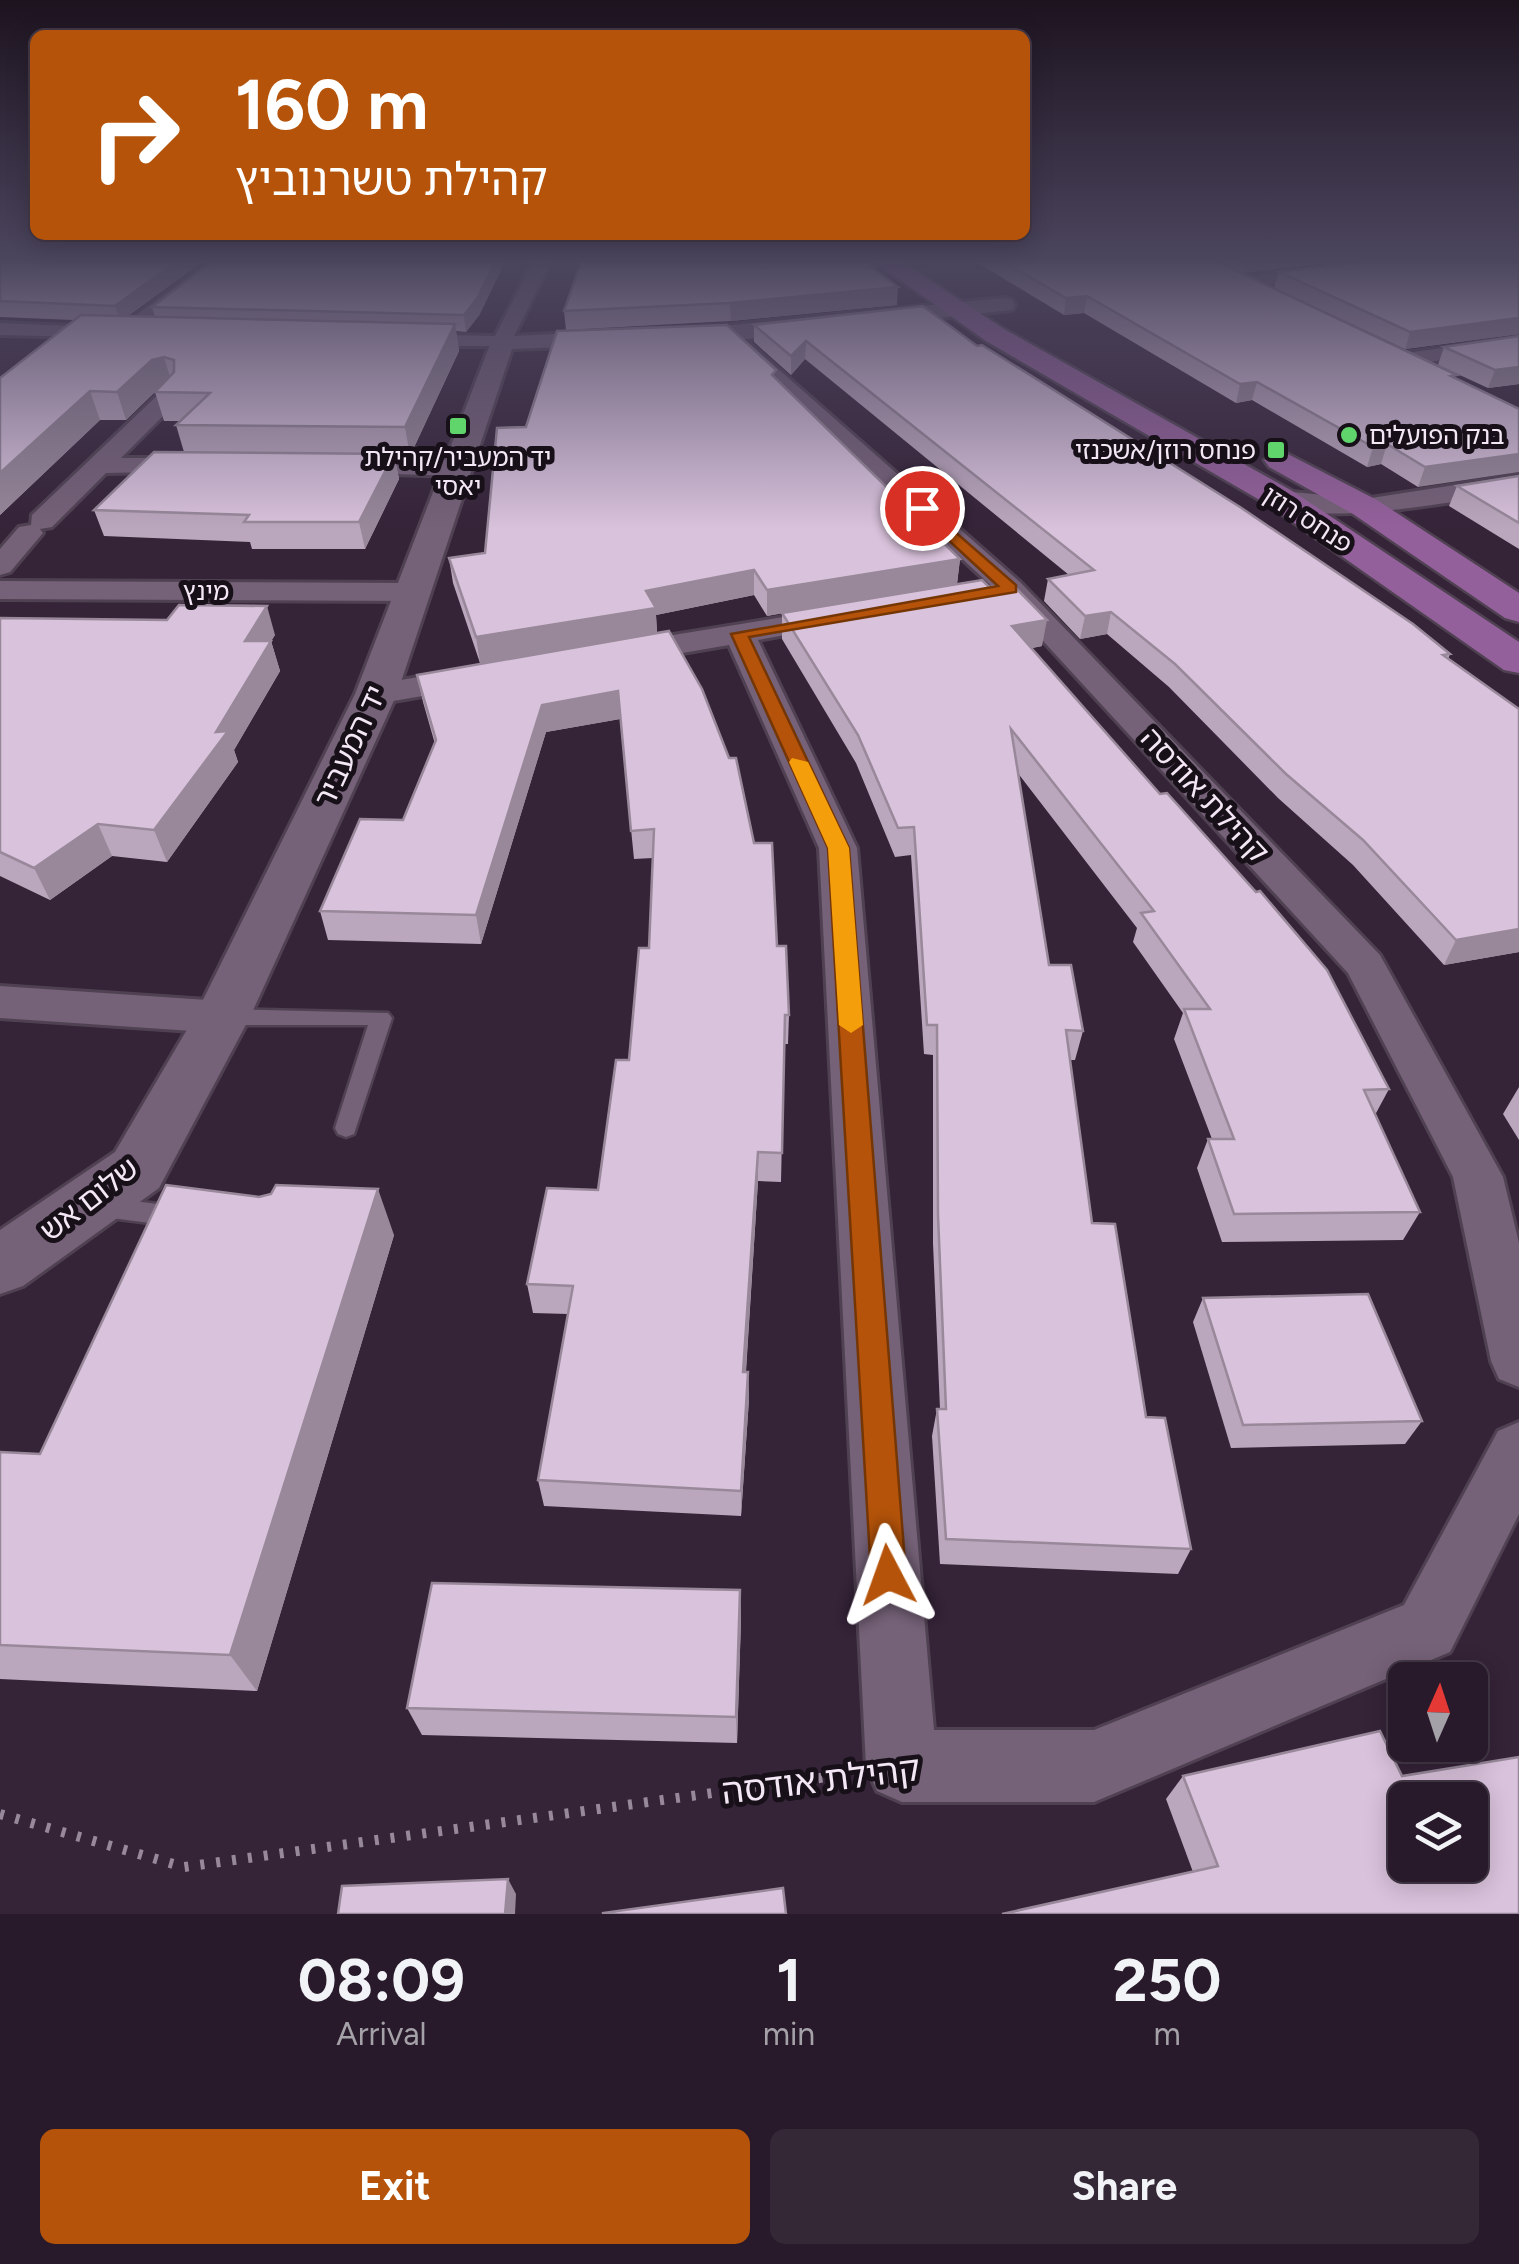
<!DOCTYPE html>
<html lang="en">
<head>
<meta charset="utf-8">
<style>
  :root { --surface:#281a2a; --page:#342736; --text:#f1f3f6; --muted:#a5a1a8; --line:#443847; --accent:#b45309 }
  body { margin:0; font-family:Figtree,"Noto Sans Hebrew",sans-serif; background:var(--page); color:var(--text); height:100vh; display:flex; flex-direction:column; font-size:38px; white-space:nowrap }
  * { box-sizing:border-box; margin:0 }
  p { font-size:32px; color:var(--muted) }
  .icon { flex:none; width:55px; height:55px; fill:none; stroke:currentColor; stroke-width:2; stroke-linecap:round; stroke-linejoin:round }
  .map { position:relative; height:1914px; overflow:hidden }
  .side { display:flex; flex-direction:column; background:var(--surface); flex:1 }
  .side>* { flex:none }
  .guide { position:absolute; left:30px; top:30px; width:1000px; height:210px; border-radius:15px; box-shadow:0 5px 25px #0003,0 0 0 2px var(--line); background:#b45309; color:#fff; overflow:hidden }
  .needle { width:65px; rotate:3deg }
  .buttons { position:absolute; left:1388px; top:1662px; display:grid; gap:20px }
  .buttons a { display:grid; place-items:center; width:100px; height:100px; border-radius:15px; background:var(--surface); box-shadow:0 5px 25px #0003,0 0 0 2px var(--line); font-size:50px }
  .pin { position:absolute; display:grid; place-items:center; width:85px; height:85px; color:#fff; margin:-42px; border:5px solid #fff; border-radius:50%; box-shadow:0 2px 10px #0007 }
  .me { position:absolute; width:110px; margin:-55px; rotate:356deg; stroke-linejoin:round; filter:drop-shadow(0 0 8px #0008) }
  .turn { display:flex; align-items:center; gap:35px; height:210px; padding:0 40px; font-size:45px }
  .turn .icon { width:130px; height:130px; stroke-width:2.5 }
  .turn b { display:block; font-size:70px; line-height:85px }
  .eta { display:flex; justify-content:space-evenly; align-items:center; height:170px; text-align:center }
  .eta b { font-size:60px; font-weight:700; line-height:70px }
  .cta { display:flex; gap:20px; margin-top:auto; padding:20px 40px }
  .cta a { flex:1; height:115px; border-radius:15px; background:var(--accent); color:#fff; font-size:40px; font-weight:700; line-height:115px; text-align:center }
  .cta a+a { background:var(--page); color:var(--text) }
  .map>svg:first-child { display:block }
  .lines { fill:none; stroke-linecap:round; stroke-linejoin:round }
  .service-casing { stroke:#504152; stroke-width:5 }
  .minor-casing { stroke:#504152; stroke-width:6 }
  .tertiary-casing { stroke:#504152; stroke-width:6 }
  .primary-casing { stroke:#504152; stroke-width:5 }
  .path { stroke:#98899a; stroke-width:10; stroke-dasharray:4 12; stroke-linecap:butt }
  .service { fill:#756178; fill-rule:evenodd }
  .minor { fill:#756178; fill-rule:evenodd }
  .tertiary { fill:#756178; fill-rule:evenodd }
  .primary { fill:#94609b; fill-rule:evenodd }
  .wall { fill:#bba7bd }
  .shaded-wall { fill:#98889a }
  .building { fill:#d9c2dc; stroke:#98889a; stroke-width:2.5; fill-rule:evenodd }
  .route { fill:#b45309; stroke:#753606; stroke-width:2.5 }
  .slow { fill:#f59e0b }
  .poi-dot { fill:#5fd56b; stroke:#181019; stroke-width:4 }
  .labels { text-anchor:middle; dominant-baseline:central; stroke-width:10; stroke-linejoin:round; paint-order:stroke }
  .far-poi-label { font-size:25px; fill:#f3e7f5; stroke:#181019; text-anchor:start }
  .far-street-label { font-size:25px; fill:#f3e7f5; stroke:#181019 }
  .street-label { font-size:30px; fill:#f3e7f5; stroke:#181019 }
  .near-street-label { font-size:35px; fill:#f3e7f5; stroke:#181019 }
</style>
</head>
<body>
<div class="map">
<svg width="1519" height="1914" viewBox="0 0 1519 1914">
  <rect width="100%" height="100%" fill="#352338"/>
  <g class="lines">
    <g class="service-casing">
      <g id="service">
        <path d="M224,1009L388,1013L392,1018L354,1134L346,1137L338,1134L335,1128L368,1025H224L217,1022L214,1017L217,1012Z"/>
        <path d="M104,1197L180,1207L189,1210L192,1217L189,1224L180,1227L104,1217L95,1214L92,1207L95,1200Z"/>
      </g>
    </g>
    <g class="minor-casing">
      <g id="minor">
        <path d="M209,262H230L130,338L0,335V323L118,328Z"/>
        <path d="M533,262H551L509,346H402L392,340L402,334L495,336Z"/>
        <path d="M1370,262H1428L1419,267L1239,289L1230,283L1239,277Z"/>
        <path d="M735,331L1020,582L1380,955L1503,1177L1519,1243V1387L1499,1379L1491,1361L1453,1177L1348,973L1000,594L728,341V333Z"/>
        <path d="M1519,337V349L1400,366L1389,360L1400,354Z"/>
        <path d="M171,388L179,390V400L121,458H197L210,466L206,471L106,473L52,527L40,529L43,533L10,572L0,575V549L19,527L31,525L32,515L163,390Z"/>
        <path d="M338,459L458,460L471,468L458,476L329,472L325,467Z"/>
        <path d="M1519,475V491C1475,498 1297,533 1269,499L1282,491L1365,499Z"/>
        <path d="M0,581L412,583L427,592L412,601L0,599Z"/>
        <path d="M839,608L854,617L850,623L758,640L857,848L934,1730H1094L1404,1605L1498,1431L1519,1422V1514L1450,1652L1094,1802H902L877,1791L866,1766L819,848L729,645L618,664L602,654L618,644Z"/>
        <path d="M474,668L490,678L486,685L376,704L364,701L359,694L364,687L376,684Z"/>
        <path d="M0,986L222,1001L238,1006L244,1017L238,1028L222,1033L0,1018Z"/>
      </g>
    </g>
    <g class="tertiary-casing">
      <path id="tertiary" d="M1003,298L1012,300L1015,305L1012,310L731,341L512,349L397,694L250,1017L159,1188L23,1286L0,1294V1230L115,1152L195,1016L355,694L493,337L731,325Z"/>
    </g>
    <g class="primary-casing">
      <g id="primary">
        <path d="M875,262H902L1004,329L1294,492L1519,642V673L1504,670L1270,506L986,341Z"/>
        <path d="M1280,450L1377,500L1519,593V622L1505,618L1353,514L1269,467L1264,460Z"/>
      </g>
    </g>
    <path class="path" d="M0,1814L184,1867L841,1775"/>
    <use href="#service" class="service"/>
    <use href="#minor" class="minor"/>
    <use href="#tertiary" class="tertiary"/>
    <use href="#primary" class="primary"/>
  </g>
  <g class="wall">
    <path d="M0,262H202L128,316L155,317L152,307L480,314L466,332L456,331L459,351L410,456H394L399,479L365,549H252L250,542L104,536L94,510L184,452L176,425L181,421H164L155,392L126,420H100L0,515V378L74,320L0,317Z"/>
    <path d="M976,262H1218L1519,409L1418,487L1381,464L1367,467L1252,400L1236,403L1084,313L1064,315Z"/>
    <path d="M1219,262H1336L1243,273Z"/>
    <path d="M1519,262V334L1405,349L1274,288L1279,272Z"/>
    <path d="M874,270L897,305L731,321L566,330L564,311Z"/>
    <path d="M754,325L977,346L1450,654L1448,659L1519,709V952L1444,965L1353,865L1278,798L1169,687L1107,634L1080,639L1044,601L1048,579L1069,575L805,359L791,375L754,342Z"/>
    <path d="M1519,336V384L1488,388L1438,365L1444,347Z"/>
    <path d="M776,379L960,559L957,584L1042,646L1032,648L1389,1089L1375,1115L1420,1212L1403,1240L1222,1242L1197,1168L1208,1139H1212L1174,1039L1183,1013L1133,942L1137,928L1017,772L1049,965L1083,1031L1075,1060H1070L1092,1223L1146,1417L1191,1549L1178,1574L940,1564L932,1436L937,1409H940L933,1243V1055L924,1054L911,855L895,857L856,763L782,639V613L767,616L754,595L656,615L657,633L754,843L777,946L789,1015L788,1044H784L781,1182L758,1181L746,1372H748L749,1399L741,1516L544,1506L538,1480L568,1314L533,1313L527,1284L598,1190L629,1060L649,948L653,858L634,859L620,719L546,732L481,944L328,940L320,911L403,820L435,744L423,702L417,675L622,640L480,663L453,583L449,558L485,553L526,427Z"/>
    <path d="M1519,476V549L1449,506L1457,486Z"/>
    <path d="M0,618L275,635L271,641L280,671L234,750L238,762L167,862L112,856L50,900L0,876Z"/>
    <path d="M1519,1087V1140L1503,1114Z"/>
    <path d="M259,1197L394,1235L257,1691L0,1679V1452L40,1454Z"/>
    <path d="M1203,1298L1422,1421L1405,1444L1231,1448L1193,1322Z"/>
    <path d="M740,1590L741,1620L737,1743L422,1735L407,1708Z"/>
    <path d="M1183,1776H1402L1519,1914L1193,1872L1166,1799Z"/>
  </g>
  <g class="shaded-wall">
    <path d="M176,262H202L120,322L115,306Z"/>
    <path d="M495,262H505L480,314L466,332L464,315Z"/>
    <path d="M1245,262H1336L1243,273Z"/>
    <path d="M898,287L897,305L731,321L730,303Z"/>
    <path d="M1087,296L1084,313L1064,315L1066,298Z"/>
    <path d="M1519,318V334L1405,349L1410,332Z"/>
    <path d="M455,324L459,351L410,456L405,427Z"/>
    <path d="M806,341L805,359L791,375V356Z"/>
    <path d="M164,357L172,384L160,387L126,420L117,392L152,360Z"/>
    <path d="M1519,367V384L1488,388L1495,370Z"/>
    <path d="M1257,382L1252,400L1236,403L1240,384Z"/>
    <path d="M90,391L100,420L0,515V473Z"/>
    <path d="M1387,444L1381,464L1367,467L1373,447Z"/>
    <path d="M394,454L399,479L365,549L359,522Z"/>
    <path d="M1519,454V472L1418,487L1425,467Z"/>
    <path d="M960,559L957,584L767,616V590Z"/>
    <path d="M754,570V595L656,615L657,634L480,663L476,637L646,591Z"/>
    <path d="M267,606L275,635L271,641L280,671L234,750L238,762L167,862L154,830L216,732L245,641Z"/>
    <path d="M1111,612L1107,634L1080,639L1085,616Z"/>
    <path d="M1047,620L1042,646L1008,653L1012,626Z"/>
    <path d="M618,691L620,719L546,732L481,944L476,915L542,705Z"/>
    <path d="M98,824L112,856L50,900L34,868Z"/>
    <path d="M1519,929V952L1444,965L1456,940Z"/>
    <path d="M758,1152V1181L744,1399L743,1372Z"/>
    <path d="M378,1189L394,1235L257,1691L230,1655Z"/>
    <path d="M748,1372L749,1399L741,1516V1491Z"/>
    <path d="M740,1590L741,1620L737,1743L736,1717Z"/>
    <path d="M508,1879L516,1894L515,1914H505Z"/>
  </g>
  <g class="building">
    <path d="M0,262H176L115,306L0,301Z"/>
    <path d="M211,262H495L478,297L464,315L152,307Z"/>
    <path d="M581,262H868L875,267H871L898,287L730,303L564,311Z"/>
    <path d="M1004,262H1218L1457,375L1451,376L1519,409V454L1425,467L1387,444L1373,447L1257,382L1240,384L1087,296L1066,298Z"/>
    <path d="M1361,262H1519V318L1410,332L1279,272Z"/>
    <path d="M923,306L977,346L982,345L1240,507L1413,624L1450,654L1443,655L1519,709V929L1456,940L1363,840L1286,774L1175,664L1111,612L1085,616L1048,579L1094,570L806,341L791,356L754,325Z"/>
    <path d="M81,315L455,324L405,427L176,425L210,393L155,392L174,372V360L164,357L152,360L117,392L90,391L0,473V378Z"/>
    <path d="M727,325L776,370L772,375L960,559L767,590L754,570L646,591L656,608L476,637L449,558L485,553L497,428L526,427L557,331Z"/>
    <path d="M1519,336V367L1495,370L1444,347Z"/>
    <path d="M154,452L394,454L359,522H244L249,515L94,510Z"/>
    <path d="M1519,476V523L1457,486Z"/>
    <path d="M982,580L989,587L1011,583L1047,620L1012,626L1160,794L1167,793L1256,892L1260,891L1327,970L1389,1089L1364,1090L1420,1212L1234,1214L1208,1139H1234L1184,1009H1210L1141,913L1154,911L1011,729L1049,965H1071L1083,1031L1066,1030L1092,1223L1115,1224L1146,1417L1165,1418L1191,1549L946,1539L937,1409H946L938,1215L937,1025H927L914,827L898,828L858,735L782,613Z"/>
    <path d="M179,605L267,606L245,641H271L216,732L228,731L154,830L98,824L34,868L0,852V618L167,620Z"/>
    <path d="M669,631L702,689L729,758H736L754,843H772L777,946H786L789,1015H785L782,1153L758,1152L743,1372H748L741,1491L538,1480L573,1286L527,1284L547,1188L598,1190L616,1060H629L639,948H649L654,829L631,831L618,691L542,705L476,915L320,911L360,819L403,820L436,740L417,675Z"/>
    <path d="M166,1185L259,1197L271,1194L276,1185L378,1189L230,1655L0,1645V1452L40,1454Z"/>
    <path d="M1368,1294L1422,1421L1243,1425L1203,1298Z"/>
    <path d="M432,1583L740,1590L736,1717L407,1708Z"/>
    <path d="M1380,1731L1402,1776L1519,1757V1914H1002L1218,1866L1183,1776ZM1405,1800H1470V1865H1405Z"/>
    <path d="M508,1879L505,1914H338L342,1886Z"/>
    <path d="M783,1888L786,1914H603V1913Z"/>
  </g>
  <linearGradient id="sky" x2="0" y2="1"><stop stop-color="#1d131f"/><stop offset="0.49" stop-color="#4b455e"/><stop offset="1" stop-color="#4b455e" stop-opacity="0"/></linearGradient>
  <rect width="1519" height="530" fill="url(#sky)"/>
  <path class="route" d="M922,503L1016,585V592L749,637L849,848L906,1575L901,1587L888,1592L876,1587L871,1575L828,848L731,634L998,586L917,511Z"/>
  <path class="slow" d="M792,758L808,762L849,848L863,1025L851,1033L839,1025L828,848L789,762Z"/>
  <g class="poi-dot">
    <rect x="448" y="416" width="20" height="20" rx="5"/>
    <circle cx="1349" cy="435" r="10"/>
    <rect x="1266" y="440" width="20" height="20" rx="5"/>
  </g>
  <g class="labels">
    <g class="far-poi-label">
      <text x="1369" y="435">בנק הפועלים</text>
      <text x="1256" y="450" text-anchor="end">פנחס רוזן/אשכנזי</text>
      <text x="458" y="457" text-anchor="middle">יד המעביר/קהילת<tspan x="458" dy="29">יאסי</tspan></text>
    </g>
    <g class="far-street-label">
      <text transform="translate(1308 519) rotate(33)">פנחס רוזן</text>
      <text x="206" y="591">מינץ</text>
    </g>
    <g class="street-label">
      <text transform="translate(350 746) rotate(-65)">יד המעביר</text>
      <text transform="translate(1205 795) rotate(47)">קהילת אודסה</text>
      <text transform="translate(89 1199) rotate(-38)">שלום אש</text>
    </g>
    <g class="near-street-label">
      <text transform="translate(821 1780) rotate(-7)">קהילת אודסה</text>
    </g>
  </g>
</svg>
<div class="buttons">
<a><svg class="needle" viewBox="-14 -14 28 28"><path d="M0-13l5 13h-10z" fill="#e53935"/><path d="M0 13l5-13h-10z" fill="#a5a1a8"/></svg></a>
<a><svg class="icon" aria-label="layers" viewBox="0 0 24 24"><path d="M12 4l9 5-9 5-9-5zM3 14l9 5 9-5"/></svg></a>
</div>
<div class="pin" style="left:922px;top:508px;background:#d93025"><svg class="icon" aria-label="arrive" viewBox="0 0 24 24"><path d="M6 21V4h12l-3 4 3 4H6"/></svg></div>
<svg class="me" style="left:888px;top:1575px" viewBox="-20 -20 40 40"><path d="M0-17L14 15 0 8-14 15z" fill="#b45309" stroke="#fff" stroke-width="4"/></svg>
<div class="guide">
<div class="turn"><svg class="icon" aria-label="right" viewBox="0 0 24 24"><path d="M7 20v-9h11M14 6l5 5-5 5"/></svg><div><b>160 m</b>קהילת טשרנוביץ</div></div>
</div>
</div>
<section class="side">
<div class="eta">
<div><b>08:09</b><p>Arrival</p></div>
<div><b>1</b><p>min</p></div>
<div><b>250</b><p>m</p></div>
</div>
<div class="cta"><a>Exit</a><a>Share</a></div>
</section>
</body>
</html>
